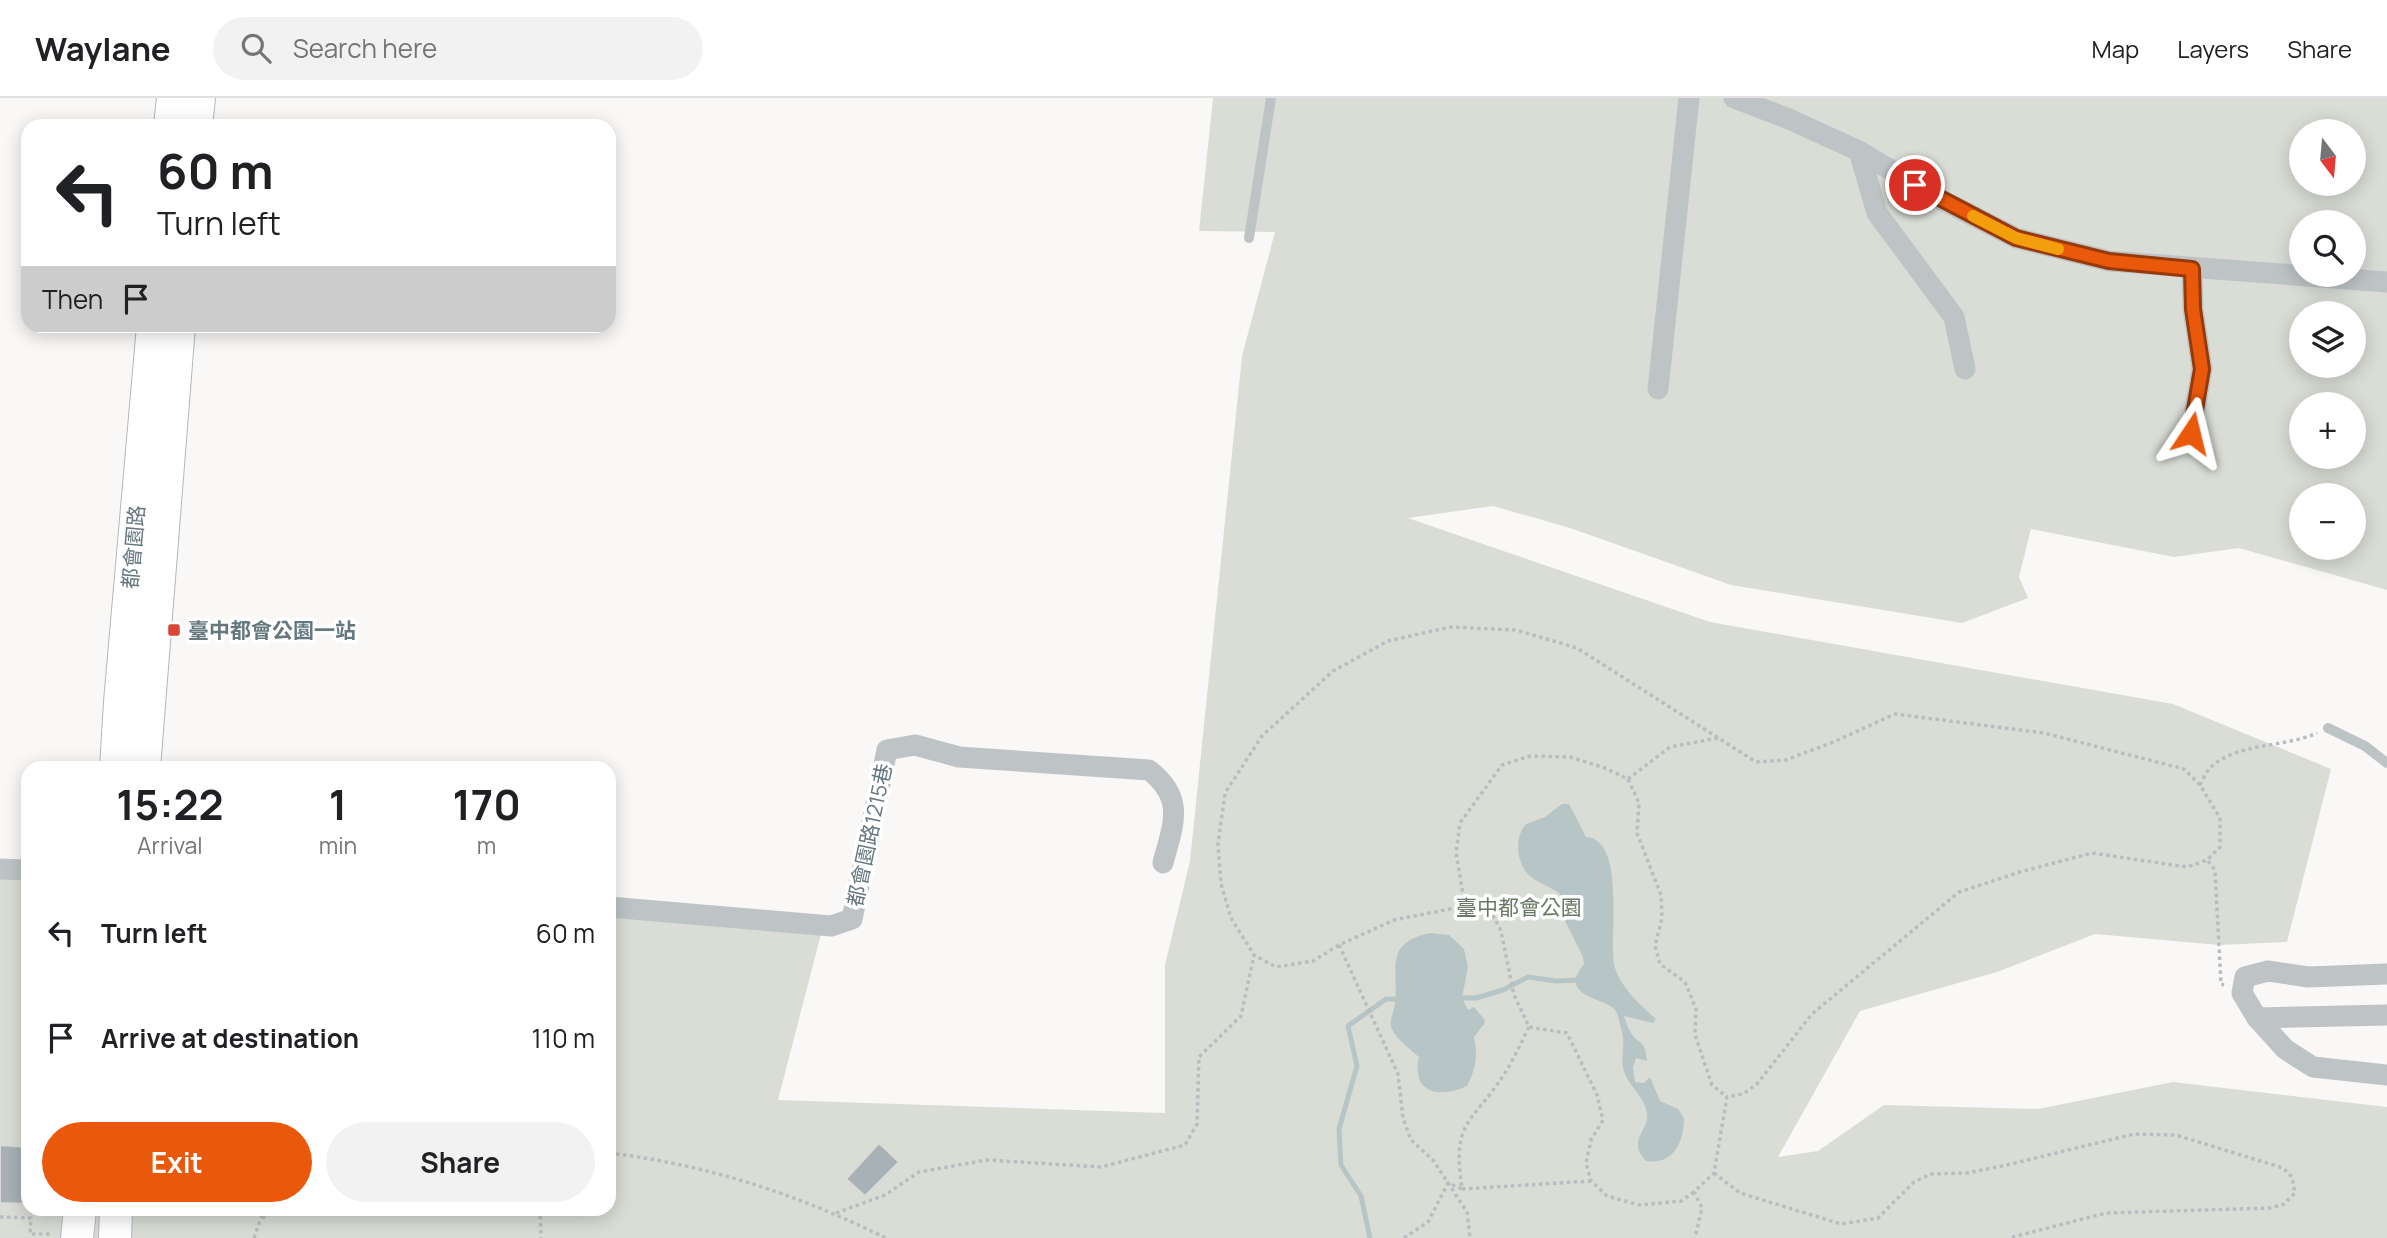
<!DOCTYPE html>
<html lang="en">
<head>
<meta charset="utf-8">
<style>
  :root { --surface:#fff; --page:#f2f2f2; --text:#202124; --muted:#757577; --line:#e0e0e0; --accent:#ea580c }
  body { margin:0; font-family:Manrope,"Noto Sans TC",sans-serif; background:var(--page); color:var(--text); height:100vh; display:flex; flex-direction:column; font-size:26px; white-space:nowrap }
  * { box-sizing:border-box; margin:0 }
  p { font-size:23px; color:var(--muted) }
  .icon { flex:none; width:38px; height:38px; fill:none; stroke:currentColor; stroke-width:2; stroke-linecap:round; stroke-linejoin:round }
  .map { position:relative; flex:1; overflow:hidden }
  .panel { position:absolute; left:21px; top:663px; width:595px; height:455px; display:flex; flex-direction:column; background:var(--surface); border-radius:21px; box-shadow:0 4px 18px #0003 }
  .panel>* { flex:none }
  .hud { position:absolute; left:21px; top:21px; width:595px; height:214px; border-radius:21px; box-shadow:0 4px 18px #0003; background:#fff; color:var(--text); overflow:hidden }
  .needle { width:46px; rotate:164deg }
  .tools { position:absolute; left:2289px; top:21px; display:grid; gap:14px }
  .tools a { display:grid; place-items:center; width:77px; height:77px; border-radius:50%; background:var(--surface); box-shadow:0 4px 18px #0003; font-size:35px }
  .pin { position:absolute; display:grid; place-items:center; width:60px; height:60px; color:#fff; margin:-30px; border:4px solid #fff; border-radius:50%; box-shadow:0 2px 7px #0007 }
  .me { position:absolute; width:77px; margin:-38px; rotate:10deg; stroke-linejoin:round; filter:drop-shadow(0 0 5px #0008) }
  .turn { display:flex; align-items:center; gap:24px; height:147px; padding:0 21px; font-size:32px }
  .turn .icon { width:91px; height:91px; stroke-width:2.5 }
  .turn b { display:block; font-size:49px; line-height:60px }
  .then { display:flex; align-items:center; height:66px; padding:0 21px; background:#0003; gap:14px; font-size:26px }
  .eta { display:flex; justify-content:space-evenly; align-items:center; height:119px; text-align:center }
  .eta b { font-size:42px; font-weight:700; line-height:49px }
  .button { display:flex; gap:14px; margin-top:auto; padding:14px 21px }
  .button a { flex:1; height:80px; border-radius:42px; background:var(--accent); color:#fff; font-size:28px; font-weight:700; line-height:80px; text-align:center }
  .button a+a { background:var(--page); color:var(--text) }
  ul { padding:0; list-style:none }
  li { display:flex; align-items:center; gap:21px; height:105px; padding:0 21px }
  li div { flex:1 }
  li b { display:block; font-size:26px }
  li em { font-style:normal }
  header { display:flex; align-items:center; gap:42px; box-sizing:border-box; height:98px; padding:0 35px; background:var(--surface); border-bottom:2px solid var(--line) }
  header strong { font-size:33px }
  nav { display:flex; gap:38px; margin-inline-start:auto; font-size:24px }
  .search { width:490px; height:63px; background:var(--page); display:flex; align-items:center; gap:18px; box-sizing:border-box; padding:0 24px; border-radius:38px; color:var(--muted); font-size:26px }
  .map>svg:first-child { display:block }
  .green { fill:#daddd6; fill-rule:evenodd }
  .water { fill:#b7c5c7 }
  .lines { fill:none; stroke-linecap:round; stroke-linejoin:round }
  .stream { stroke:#b7c5c7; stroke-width:5 }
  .building { fill:#a8b1b5; stroke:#dbdad9; stroke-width:2 }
  .secondary-casing { stroke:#b1b8bb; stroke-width:34 }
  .path { stroke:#b9bdbf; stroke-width:3.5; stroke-dasharray:3.5 3.5; stroke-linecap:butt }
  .lane { stroke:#bec4c6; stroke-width:10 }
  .street { stroke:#bec4c6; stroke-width:21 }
  .secondary { stroke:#fff; stroke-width:32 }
  .route-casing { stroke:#983908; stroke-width:18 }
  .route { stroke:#ea580c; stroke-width:12 }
  .slow { stroke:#f59e0b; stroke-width:12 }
  .poi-dot { fill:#d74639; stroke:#fff; stroke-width:2.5 }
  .labels { text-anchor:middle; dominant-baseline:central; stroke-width:7; stroke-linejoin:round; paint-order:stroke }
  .street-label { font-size:21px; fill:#66787f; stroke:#fff }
  .poi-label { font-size:21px; font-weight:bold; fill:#66787f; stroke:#fff; text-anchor:start }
  .park-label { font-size:21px; fill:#6b7865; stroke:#fff }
</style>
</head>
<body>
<header>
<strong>Waylane</strong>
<div class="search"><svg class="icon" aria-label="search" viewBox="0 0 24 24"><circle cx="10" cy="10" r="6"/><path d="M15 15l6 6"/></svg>Search here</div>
<nav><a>Map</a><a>Layers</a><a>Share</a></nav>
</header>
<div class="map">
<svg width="2387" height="1140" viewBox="0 0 2387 1140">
  <rect width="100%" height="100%" fill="#f9f8f7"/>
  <path class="green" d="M1213,0H2387V492L2239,450L2174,459L2031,431L2019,479L2028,500L1962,525L1731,487L1570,430L1493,408L1408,420L1710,524L2173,606L2331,671L2287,844L2219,847L2095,836L1997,874L1860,913L1778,1059L1818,1053L1884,1007L2038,1011L2173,984L2387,1009V1140H0V778L28,779V1111H609V817L821,836L778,1002L1165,1015V867L1190,763L1242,258L1275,134L1199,133ZM2301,33H2354V86H2301ZM2301,124H2354V177H2301ZM2301,215H2354V268H2301ZM2301,306H2354V359H2301ZM2301,397H2354V450H2301Z"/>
  <g class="water">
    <path d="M1562,706H1569L1586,739C1626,741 1609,838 1614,866C1619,888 1640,907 1656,921L1653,925L1624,918C1626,924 1628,930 1631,935C1640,948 1645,941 1647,963L1636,960L1633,969L1635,984L1644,985L1650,979L1660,1003L1678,1011L1684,1020C1684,1045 1673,1067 1646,1063C1627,1043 1647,1034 1647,1019C1648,1003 1631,990 1625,976C1619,963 1626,949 1622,934C1620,928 1619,919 1616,913C1607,899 1556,900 1584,866L1583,859L1565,823L1560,796C1551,788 1533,784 1526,774C1516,760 1515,739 1526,726L1545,719Z"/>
    <path d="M1430,835L1449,837L1464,851L1468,869L1462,900L1468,912L1474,909L1485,922L1484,926L1474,939C1478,959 1476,970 1467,988C1439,1001 1411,995 1419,959C1410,951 1397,942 1392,931C1388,922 1395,913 1395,904C1399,871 1383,845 1430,835Z"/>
  </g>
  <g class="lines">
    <g class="stream">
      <path d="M1456,900H1476L1503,892L1528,879L1556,883L1577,882"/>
      <path d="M1370,1140L1361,1098L1341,1067L1339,1031L1357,968L1348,928L1386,901H1400"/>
    </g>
  </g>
  <g class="building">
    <path d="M879,1045L899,1064L865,1098L846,1081Z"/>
    <path d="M0,1047L28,1049V1106L0,1105Z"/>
  </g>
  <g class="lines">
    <g class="secondary-casing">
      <g id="secondary">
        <path d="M170,28L173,0"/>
        <path d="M196,28L199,0"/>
        <path d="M116,670L120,604L153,228"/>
        <path d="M144,670L179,228"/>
        <path d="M77,1140L80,1111"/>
        <path d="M115,1140L116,1111"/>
      </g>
    </g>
    <g class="path">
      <path d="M1628,681L1670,649L1718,640"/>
      <path d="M2200,687C2203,681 2207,672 2212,668C2241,644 2283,650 2317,635"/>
      <path d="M2208,763L2215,772L2221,886L2224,887"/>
      <path d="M1465,808L1394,822L1339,847L1313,863L1276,869L1254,857L1231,820L1221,786L1218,746L1225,695L1262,638L1333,573L1388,543L1450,529L1516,532L1577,550L1756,664L1786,662L1831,645L1895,616L2044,635L2184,671L2200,687L2220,720V749L2207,762L2187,769L2092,755L2020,774L1959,794L1812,916L1757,986L1743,996L1727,999L1714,1075L1694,1094L1702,1110L1695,1140"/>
      <path d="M1339,847L1398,976L1403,1020L1411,1042L1433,1062L1467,1114L1470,1140"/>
      <path d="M609,1055C709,1067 796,1096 886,1140"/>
      <path d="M1714,1075L1740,1095L1841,1126L1878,1120L1914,1084L1931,1076L1967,1075L2007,1067L2134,1036L2176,1037L2283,1070L2292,1079L2295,1095L2284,1106L2270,1110L2106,1115L2009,1140"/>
      <path d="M1462,1091L1591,1083"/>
      <path d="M1694,1094L1681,1103L1639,1107L1607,1098L1591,1083L1586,1065L1591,1042L1603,1022L1597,997L1567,935L1529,929L1514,897L1501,833L1490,812L1465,808L1456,755L1460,725L1502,667L1530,658L1570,659L1605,670L1628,681L1639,705L1637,735L1661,797L1662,820L1655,848L1660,866L1685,884L1696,911L1695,937L1712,987L1727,999"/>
      <path d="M540,1111L541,1140"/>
      <path d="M836,1115L885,1097L919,1074L987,1062L1101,1069L1185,1047L1197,1026L1199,959L1241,918L1254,857"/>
      <path d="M0,1119L31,1120L30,1136H50"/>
      <path d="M262,1120L282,1111"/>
      <path d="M254,1140L264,1111"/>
      <path d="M1404,1140L1428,1124L1448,1085L1462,1091C1452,1022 1470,1028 1503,978C1513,963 1521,945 1529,929"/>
    </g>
    <g class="lane">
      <path d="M1249,140L1271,0"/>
      <path d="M2328,630L2365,648L2387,665"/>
    </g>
    <g class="street">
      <path d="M1734,0L1789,21L1859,53L1934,98L2016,140L2109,163L2387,184"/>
      <path d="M1859,53L1877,115L1954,219L1965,271"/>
      <path d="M1658,291L1689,0"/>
      <path d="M2191,335L2202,271L2193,211L2192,171"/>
      <path d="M0,771L28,772"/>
      <path d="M609,809L831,828L852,821L887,652L915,647L959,659L1149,672C1186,701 1173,726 1163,765"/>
      <path d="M2387,876L2308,879L2268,873L2245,879L2242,895L2257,920L2387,917"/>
      <path d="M2257,920L2285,951L2313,969L2387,977"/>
    </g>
    <use href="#secondary" class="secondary"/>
  </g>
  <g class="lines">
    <g class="route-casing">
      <path id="route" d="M1915,87L2016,140L2109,163L2192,171L2193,211L2202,271L2191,335"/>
    </g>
    <use href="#route" class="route"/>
    <path class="slow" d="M1973,118L2016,140L2058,151"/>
  </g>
  <rect class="poi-dot" x="167" y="525" width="14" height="14" rx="3.5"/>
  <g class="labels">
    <g class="street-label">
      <text transform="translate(133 449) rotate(-85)">都會園路</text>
      <text transform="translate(869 737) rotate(-78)">都會園路1215巷</text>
    </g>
    <g class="poi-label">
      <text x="188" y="532">臺中都會公園一站</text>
    </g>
    <g class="park-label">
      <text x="1519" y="809">臺中都會公園</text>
    </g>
  </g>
</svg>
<div class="tools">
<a><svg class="needle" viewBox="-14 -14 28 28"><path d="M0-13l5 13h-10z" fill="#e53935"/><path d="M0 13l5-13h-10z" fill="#757577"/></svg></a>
<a><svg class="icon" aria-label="search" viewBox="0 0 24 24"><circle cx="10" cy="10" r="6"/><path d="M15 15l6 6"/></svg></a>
<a><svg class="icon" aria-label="layers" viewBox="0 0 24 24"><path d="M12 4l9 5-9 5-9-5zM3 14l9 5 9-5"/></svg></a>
<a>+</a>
<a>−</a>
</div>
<div class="pin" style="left:1915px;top:87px;background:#d93025"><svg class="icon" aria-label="arrive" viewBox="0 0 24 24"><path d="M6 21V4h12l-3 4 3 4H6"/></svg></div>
<svg class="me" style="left:2191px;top:335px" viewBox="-20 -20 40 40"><path d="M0-17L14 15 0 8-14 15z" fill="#ea580c" stroke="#fff" stroke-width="4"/></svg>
<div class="hud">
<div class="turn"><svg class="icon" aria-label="left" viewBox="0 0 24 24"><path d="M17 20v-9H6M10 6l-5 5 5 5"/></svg><div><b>60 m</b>Turn left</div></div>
<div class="then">Then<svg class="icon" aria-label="arrive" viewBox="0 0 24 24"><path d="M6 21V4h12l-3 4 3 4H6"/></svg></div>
</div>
<section class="panel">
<div class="eta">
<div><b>15:22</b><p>Arrival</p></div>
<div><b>1</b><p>min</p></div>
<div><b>170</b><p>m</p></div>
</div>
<ul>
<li><svg class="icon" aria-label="left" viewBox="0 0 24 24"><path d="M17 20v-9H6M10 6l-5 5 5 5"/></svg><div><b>Turn left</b></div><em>60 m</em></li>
<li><svg class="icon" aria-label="arrive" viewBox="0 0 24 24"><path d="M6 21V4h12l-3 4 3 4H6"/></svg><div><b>Arrive at destination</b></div><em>110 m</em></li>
</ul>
<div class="button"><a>Exit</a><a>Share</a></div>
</section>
</div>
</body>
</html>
